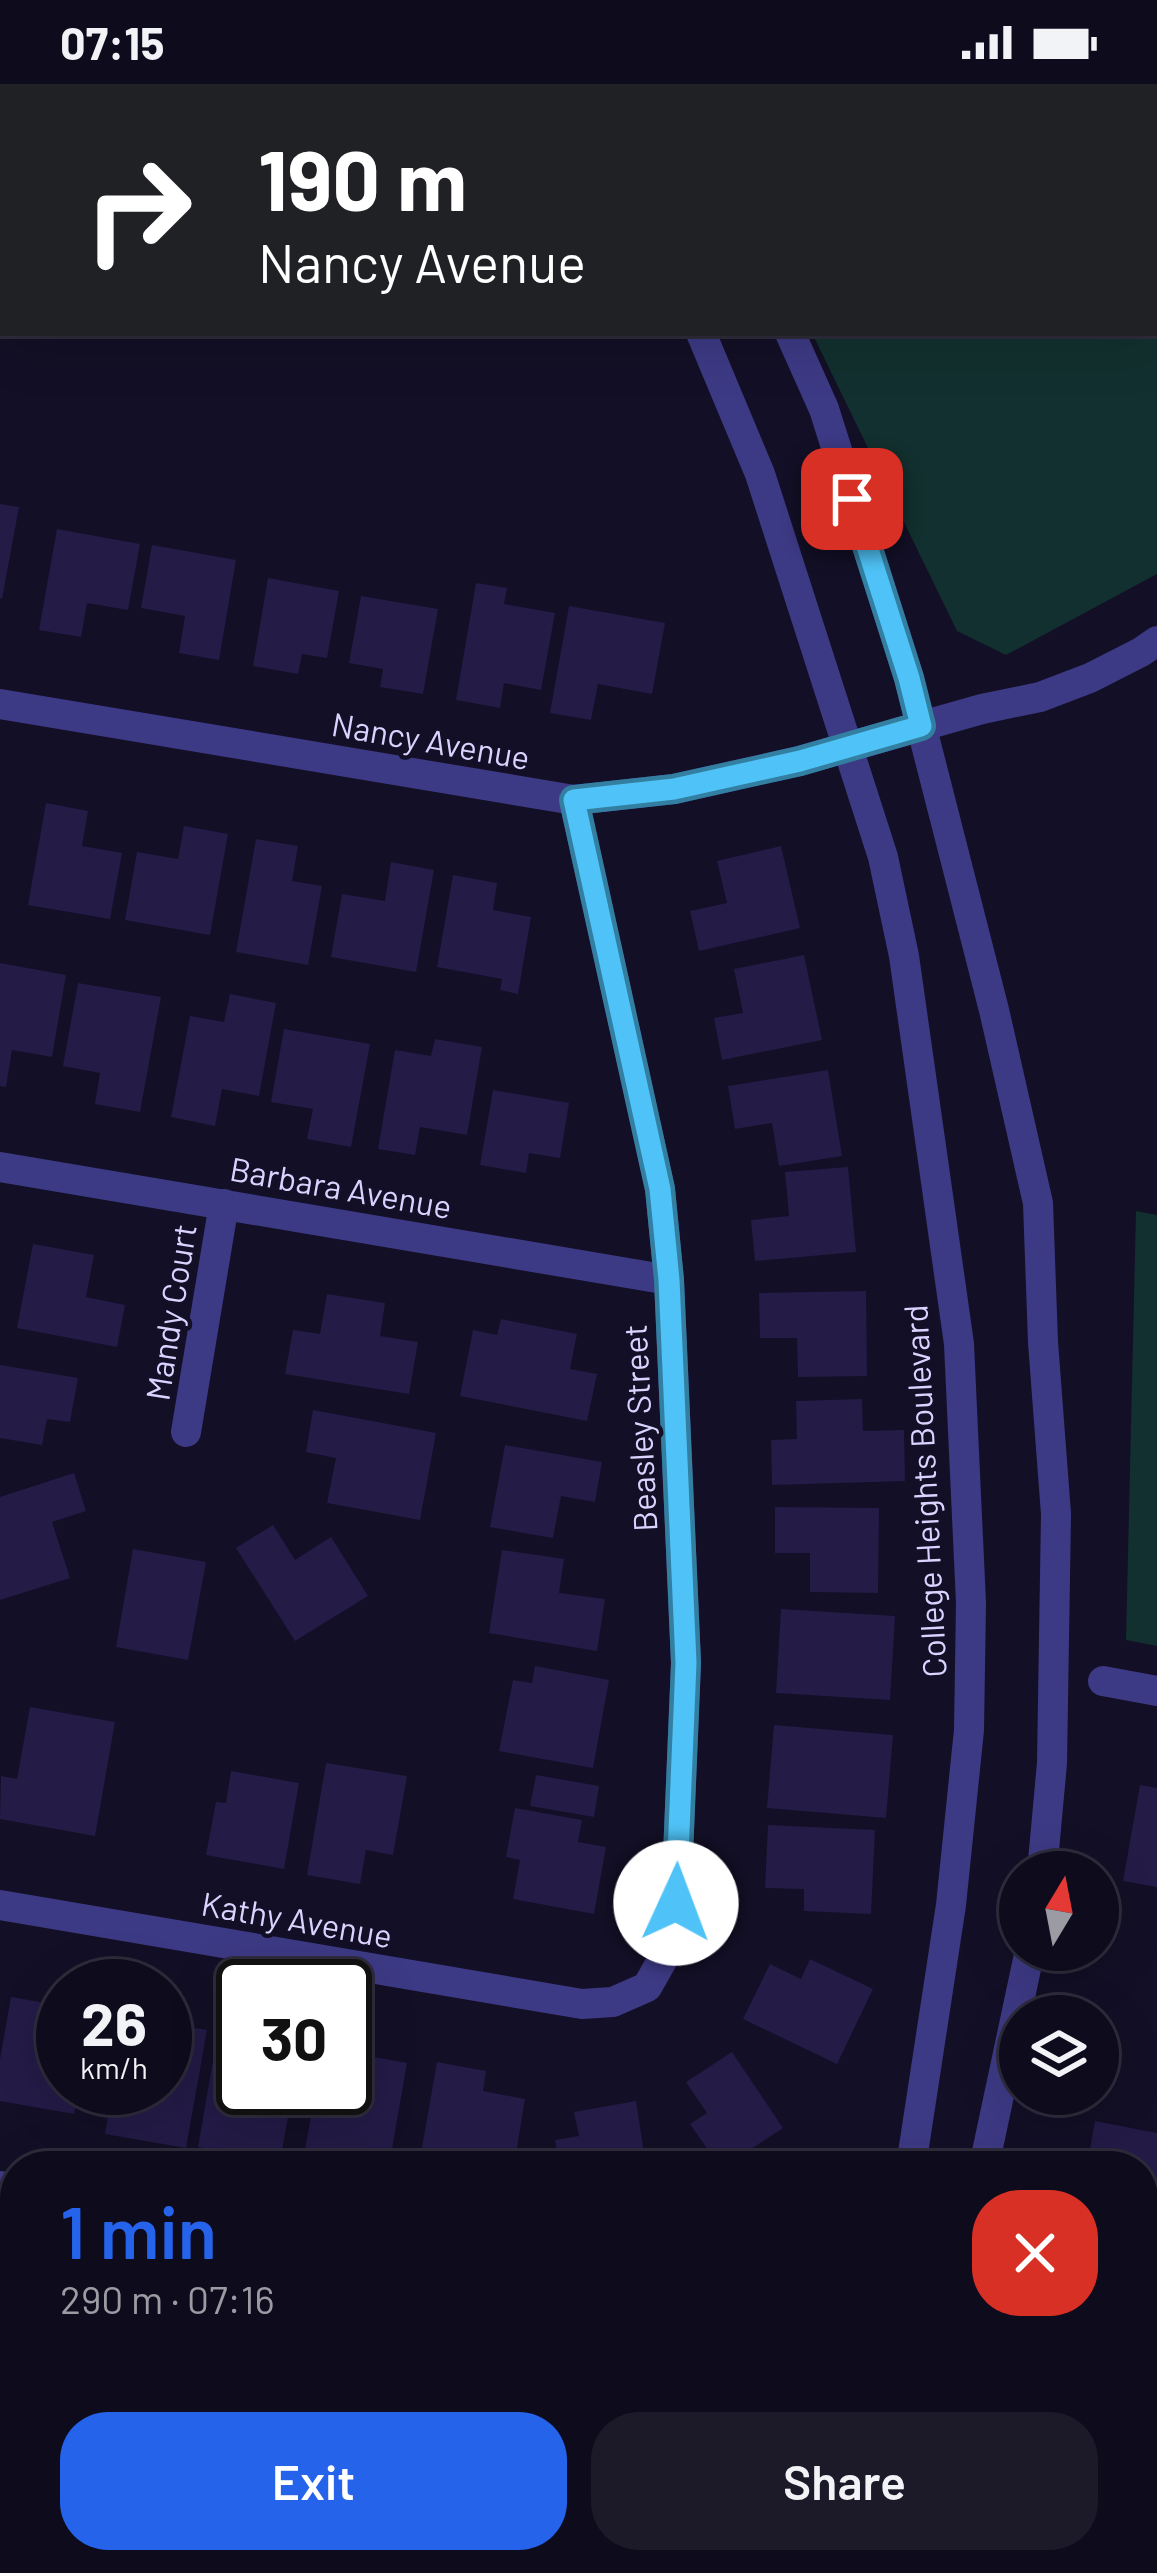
<!DOCTYPE html>
<html lang="en">
<head>
<meta charset="utf-8">
<style>
  :root { --surface:#0e0b1c; --page:#1c1929; --text:#f1f3f6; --muted:#9b9ba3; --line:#2e2b3b; --accent:#2563eb }
  body { margin:0; font-family:Barlow,sans-serif; background:var(--page); color:var(--text); height:100vh; display:flex; flex-direction:column; font-size:45px; white-space:nowrap }
  * { box-sizing:border-box; margin:0 }
  p { font-size:39px; color:var(--muted) }
  .icon { flex:none; width:66px; height:66px; fill:none; stroke:currentColor; stroke-width:2; stroke-linecap:round; stroke-linejoin:round }
  .map { position:relative; flex:1; overflow:hidden }
  .side { position:absolute; left:0px; top:2067px; width:1158px; height:423px; display:flex; flex-direction:column; background:var(--surface); border-radius:48px 48px 0 0; box-shadow:0 12px 48px #0002,0 0 0 3px var(--line) }
  .side>* { flex:none }
  .banner { position:absolute; left:0px; top:0px; width:1158px; height:252px; box-shadow:0 12px 48px #0002,0 0 0 3px var(--line); background:#202124; color:#fff; overflow:hidden }
  .needle { width:78px; rotate:10deg }
  .tools { position:absolute; left:999px; top:1767px; display:grid; gap:24px }
  .tools a { display:grid; place-items:center; width:120px; height:120px; border-radius:50%; background:var(--surface); box-shadow:0 12px 48px #0002,0 0 0 3px var(--line); font-size:60px }
  .speed { position:absolute; left:36px; top:1875px; display:flex; gap:24px; font-size:60px; font-weight:700; text-align:center }
  .speed>* { display:grid; place-content:center; width:156px; height:156px; border-radius:50%; background:var(--surface); box-shadow:0 12px 48px #0002,0 0 0 3px var(--line); line-height:1 }
  .speed small { font-size:30px; font-weight:400 }
  .speed .limit { border:6px solid #111; border-radius:18px; background:#fff; color:#111 }
  .pin { position:absolute; display:grid; place-items:center; width:102px; height:102px; color:#fff; margin:-51px; border-radius:24px; box-shadow:0 6px 18px #0006 }
  .me { position:absolute; width:132px; margin:-66px; rotate:2deg; stroke-linejoin:round; filter:drop-shadow(0 0 9px #0008) }
  .turn { display:flex; align-items:center; gap:42px; height:252px; padding:0 60px; font-size:54px }
  .turn .icon { width:156px; height:156px; stroke-width:2.5 }
  .turn b { display:block; font-size:84px; line-height:102px }
  .round { display:grid; place-items:center; flex:none; width:126px; height:126px; border-radius:48px; background:var(--page) }
  .headline { display:flex; align-items:center; justify-content:space-between; height:204px; padding:0 60px }
  h1 { font-size:72px; font-weight:600; line-height:90px; color:var(--accent) }
  .cta { display:flex; gap:24px; margin-top:auto; padding:24px 60px }
  .cta a { flex:1; height:138px; border-radius:48px; background:var(--accent); color:#fff; font-size:48px; font-weight:600; line-height:138px; text-align:center }
  .cta a+a { background:var(--page); color:var(--text) }
  .status { display:flex; justify-content:space-between; align-items:center; height:84px; padding:0 60px; background:var(--surface); direction:ltr }
  .status svg { height:33px; fill:currentColor }
  .map>svg:first-child { display:block }
  .green { fill:#12302f }
  .building { fill:#241b47 }
  .lines { fill:none; stroke-linecap:round; stroke-linejoin:round }
  .path { stroke:#2fb8b0; stroke-width:8; stroke-dasharray:6 9; stroke-linecap:butt }
  .minor { stroke:#3d3a85; stroke-width:30 }
  .route-casing { stroke:#337fa1; stroke-width:30 }
  .route { stroke:#4fc3f7; stroke-width:21 }
  .labels { text-anchor:middle; dominant-baseline:central; stroke-width:9; stroke-linejoin:round; paint-order:stroke }
  .street-label { font-size:33px; fill:#d9d4ff; stroke:#130f26 }
</style>
</head>
<body>
<div class="status"><b>07:15</b><svg viewBox="0 0 49 12"><path d="M0 12V9h3v3zM5 12V6h3v6zM10 12V3h3v9zM15 12V0h3v12zM26 1h20v11H26zM47 4h2v5h-2z"/></svg></div>
<div class="map">
<svg width="1157" height="2489" viewBox="0 0 1157 2489">
  <rect width="100%" height="100%" fill="#130f26"/>
  <g class="green">
    <path d="M692,0H1157V490L1006,571L957,547L812,249H1155V3H693Z"/>
    <path d="M1136,1127L1157,1131V1562L1126,1556Z"/>
  </g>
  <g class="building">
    <path d="M0,420L19,423L2,515L0,514Z"/>
    <path d="M57,445L140,460L128,526L87,519L81,553L39,546Z"/>
    <path d="M152,461L236,476L219,576L179,569L185,532L141,524Z"/>
    <path d="M268,494L339,507L327,574L302,570L298,590L253,582Z"/>
    <path d="M476,499L507,504L504,520L555,529L541,606L504,599L500,624L456,616Z"/>
    <path d="M361,512L438,525L423,610L380,603L383,585L349,579Z"/>
    <path d="M569,522L665,539L652,610L598,600L591,636L550,629Z"/>
    <path d="M46,719L88,727L82,762L122,769L110,835L28,821Z"/>
    <path d="M184,742L228,750L210,851L125,836L137,768L178,775Z"/>
    <path d="M256,755L298,762L292,797L322,802L308,881L236,868Z"/>
    <path d="M781,762L800,844L699,867L690,827L727,819L717,777Z"/>
    <path d="M391,778L434,786L416,888L331,873L342,810L385,817Z"/>
    <path d="M453,791L497,799L493,826L531,833L518,910L500,906L502,895L437,883Z"/>
    <path d="M804,871L822,956L722,976L714,934L743,929L734,885Z"/>
    <path d="M0,879L66,891L52,973L12,966L6,1003L0,1002Z"/>
    <path d="M78,899L161,913L140,1028L95,1020L100,989L63,982Z"/>
    <path d="M230,910L276,919L259,1012L222,1005L215,1042L171,1033L190,932L224,938Z"/>
    <path d="M284,945L370,960L351,1063L307,1055L313,1025L271,1018Z"/>
    <path d="M435,955L482,963L467,1051L420,1043L415,1071L378,1065L395,966L431,972Z"/>
    <path d="M828,986L842,1072L779,1082L772,1039L735,1045L728,1002Z"/>
    <path d="M493,1006L569,1019L560,1074L529,1069L526,1089L480,1081Z"/>
    <path d="M848,1083L856,1168L755,1177L751,1136L789,1132L785,1088Z"/>
    <path d="M33,1160L94,1171L86,1213L125,1221L117,1263L17,1244Z"/>
    <path d="M866,1207L867,1292L798,1293L797,1254H760L759,1209Z"/>
    <path d="M327,1210L385,1219L380,1252L418,1258L409,1310L285,1290L293,1246L320,1250Z"/>
    <path d="M501,1235L577,1250L570,1285L597,1290L587,1337L460,1312L473,1246L497,1251Z"/>
    <path d="M0,1281L78,1294L70,1338L47,1335L42,1361L0,1354Z"/>
    <path d="M862,1315L863,1347L904,1346L905,1397L772,1401L771,1356L797,1355L796,1317Z"/>
    <path d="M313,1326L436,1349L420,1436L327,1419L336,1374L306,1368Z"/>
    <path d="M505,1361L602,1378L595,1418L561,1412L553,1454L490,1443Z"/>
    <path d="M74,1389L86,1427L52,1438L70,1494L0,1516V1413Z"/>
    <path d="M775,1423L879,1424L878,1509L810,1508V1469H775Z"/>
    <path d="M273,1441L295,1476L331,1453L368,1512L295,1557L236,1464Z"/>
    <path d="M133,1465L206,1478L188,1576L116,1563Z"/>
    <path d="M502,1466L564,1475L559,1509L605,1515L597,1567L489,1549Z"/>
    <path d="M781,1525L895,1532L890,1616L776,1609Z"/>
    <path d="M535,1582L609,1596L593,1684L499,1667L513,1596L532,1599Z"/>
    <path d="M30,1623L115,1638L95,1752L0,1735L1,1692L17,1695Z"/>
    <path d="M774,1641L893,1651L886,1734L767,1724Z"/>
    <path d="M326,1679L407,1692L393,1771L366,1766L360,1800L307,1791Z"/>
    <path d="M231,1687L299,1699L284,1785L206,1771L216,1718L226,1719Z"/>
    <path d="M536,1691L599,1702L594,1733L530,1722Z"/>
    <path d="M1140,1701L1157,1704V1803L1123,1797Z"/>
    <path d="M515,1724L582,1736L578,1758L606,1763L594,1830L513,1815L520,1776L506,1773Z"/>
    <path d="M768,1741L875,1746L871,1830L804,1827V1805L765,1804Z"/>
    <path d="M810,1875L873,1905L837,1980L743,1935L770,1880L801,1895Z"/>
    <path d="M11,1913L63,1922L58,1962L63,1963V2004H79L74,2030L0,2017V1975Z"/>
    <path d="M165,1939L207,1946L186,2064L105,2050L113,2004H165Z"/>
    <path d="M218,1948L243,1953V2004H293L280,2078L198,2063Z"/>
    <path d="M732,1968L783,2044L725,2082H719L690,2040L707,2029L686,1998Z"/>
    <path d="M363,1971L407,1979L389,2082H302L316,2004L357,2006Z"/>
    <path d="M437,1978L486,1987L483,2007L525,2015L514,2082H462L420,2075Z"/>
    <path d="M636,2017L646,2082H559L555,2056L579,2052L574,2028Z"/>
    <path d="M1095,2037L1157,2049V2178L1151,2210L1143,2208V2082H1087Z"/>
  </g>
  <g class="lines">
    <path class="path" d="M961,2489L962,2475"/>
    <g class="minor">
      <path d="M569,0L571,3"/>
      <path d="M672,0L674,3"/>
      <path d="M701,249L760,390L883,773L904,872L959,1260L971,1519L969,1646L951,1821L911,2082"/>
      <path d="M790,249L824,325L909,594L994,926L1038,1119L1043,1258L1056,1430L1052,1679L1042,1788"/>
      <path d="M0,620L574,716L674,705L799,677L982,625L1040,613L1090,594L1141,568L1157,557"/>
      <path d="M0,1083L669,1196"/>
      <path d="M186,1348L224,1120"/>
      <path d="M1103,1597L1157,1607"/>
      <path d="M0,1821L582,1920L613,1918L647,1903L668,1866L676,1819L686,1579L669,1196L660,1105L574,716"/>
      <path d="M984,2082L1030,1866"/>
      <path d="M0,2102L15,2105"/>
      <path d="M1143,2304L1157,2306"/>
      <path d="M837,2489L840,2475"/>
      <path d="M891,2489L894,2475"/>
    </g>
  </g>
  <g class="lines">
    <g class="route-casing">
      <path id="route" d="M676,1819L686,1579L669,1196L660,1105L574,716L674,705L800,677L921,642L909,594L852,415"/>
    </g>
    <use href="#route" class="route"/>
  </g>
  <g class="labels">
    <g class="street-label">
      <text transform="translate(431 656) rotate(10)">Nancy Avenue</text>
      <text transform="translate(341 1103) rotate(10)">Barbara Avenue</text>
      <text transform="translate(170 1228) rotate(-81)">Mandy Court</text>
      <text transform="translate(639 1344) rotate(-93)">Beasley Street</text>
      <text transform="translate(924 1407) rotate(-93)">College Heights Boulevard</text>
      <text transform="translate(297 1835) rotate(10)">Kathy Avenue</text>
    </g>
  </g>
</svg>
<div class="tools">
<a><svg class="needle" viewBox="-14 -14 28 28"><path d="M0-13l5 13h-10z" fill="#e53935"/><path d="M0 13l5-13h-10z" fill="#9b9ba3"/></svg></a>
<a><svg class="icon" aria-label="layers" viewBox="0 0 24 24"><path d="M12 4l9 5-9 5-9-5zM3 14l9 5 9-5"/></svg></a>
</div>
<div class="speed"><div>26<small>km/h</small></div><div class="limit">30</div></div>
<div class="pin" style="left:852px;top:415px;background:#d93025"><svg class="icon" aria-label="arrive" viewBox="0 0 24 24"><path d="M6 21V4h12l-3 4 3 4H6"/></svg></div>
<svg class="me" style="left:676px;top:1819px" viewBox="-20 -20 40 40"><circle r="19" fill="#fff"/><path d="M0-13L10 11 0 6-10 11z" fill="#4fc3f7"/></svg>
<div class="banner">
<div class="turn"><svg class="icon" aria-label="right" viewBox="0 0 24 24"><path d="M7 20v-9h11M14 6l5 5-5 5"/></svg><div><b>190 m</b>Nancy Avenue</div></div>
</div>
<section class="side">
<div class="headline"><div><h1>1 min</h1><p>290 m · 07:16</p></div><a class="round" style="background:#d93025;color:#fff"><svg class="icon" aria-label="close" viewBox="0 0 24 24"><path d="M6 6l12 12M18 6L6 18"/></svg></a></div>
<div class="cta"><a>Exit</a><a>Share</a></div>
</section>
</div>
</body>
</html>
